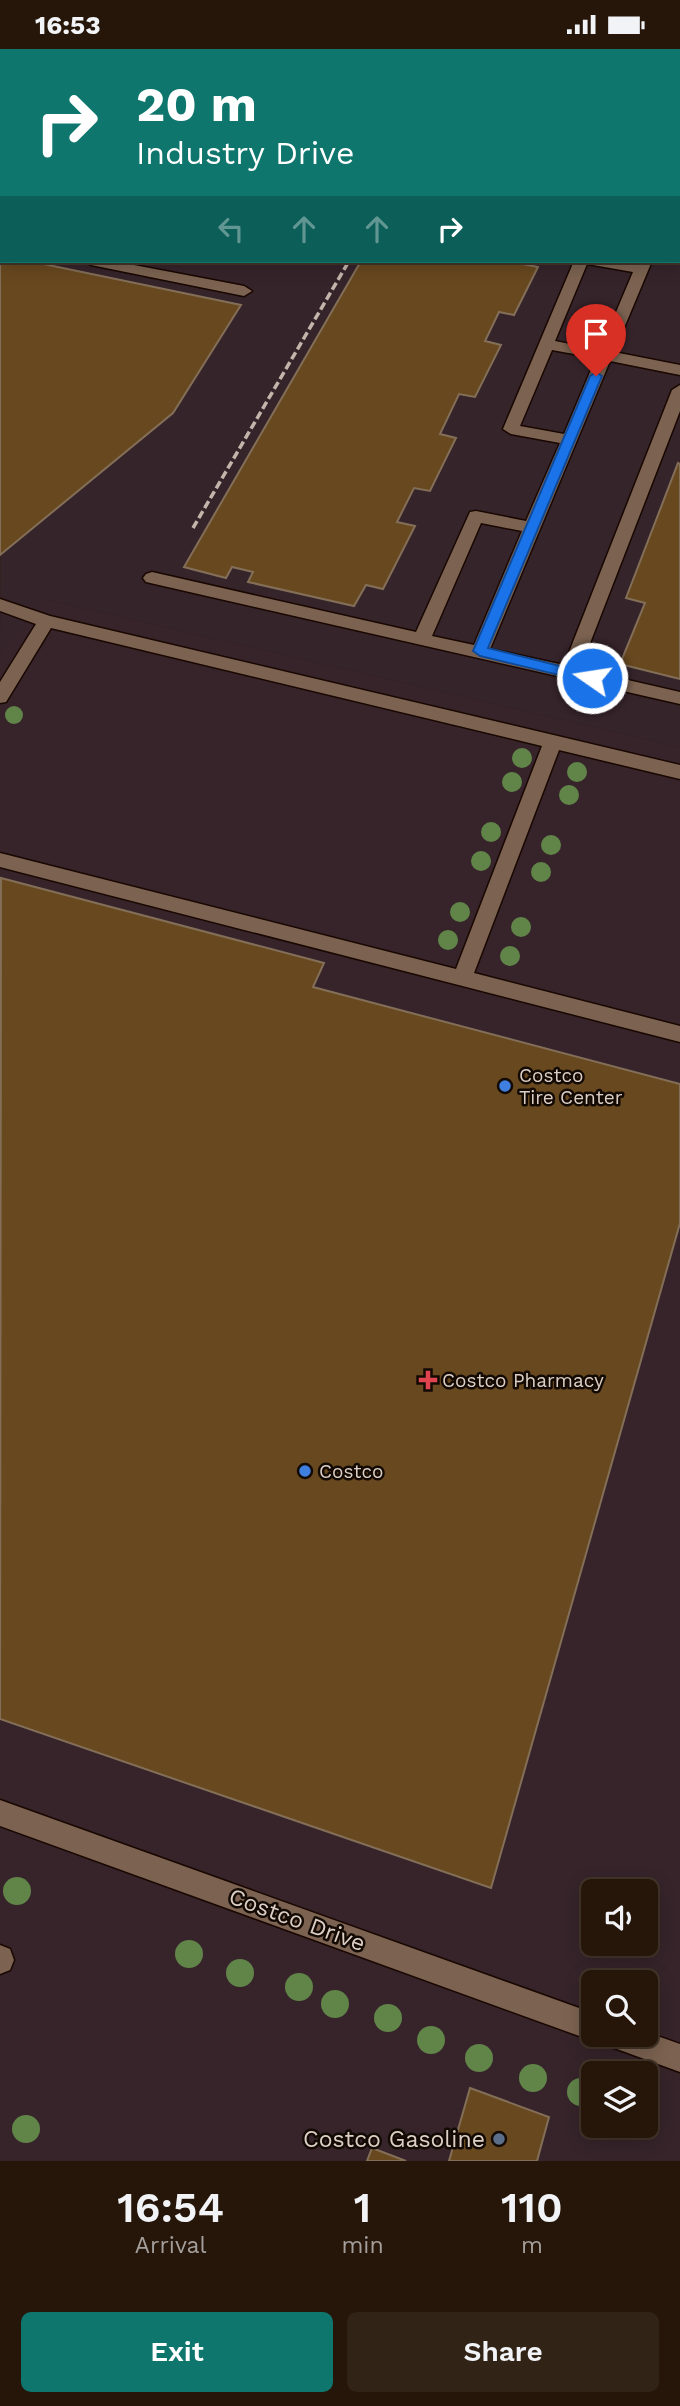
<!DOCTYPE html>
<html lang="en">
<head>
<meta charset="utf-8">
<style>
  :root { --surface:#261609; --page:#322317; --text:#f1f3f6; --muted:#a49f9c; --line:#42352a; --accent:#0f766e }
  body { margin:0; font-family:"Work Sans",sans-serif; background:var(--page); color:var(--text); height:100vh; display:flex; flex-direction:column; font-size:26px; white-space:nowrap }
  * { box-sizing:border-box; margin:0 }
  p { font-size:23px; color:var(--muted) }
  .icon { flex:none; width:38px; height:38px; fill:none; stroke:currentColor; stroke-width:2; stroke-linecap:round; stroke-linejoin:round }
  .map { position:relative; height:2112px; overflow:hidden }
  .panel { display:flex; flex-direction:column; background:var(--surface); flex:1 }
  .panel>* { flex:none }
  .top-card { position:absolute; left:0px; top:0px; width:681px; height:214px; box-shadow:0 4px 18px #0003,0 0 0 2px var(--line); background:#0f766e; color:#fff; overflow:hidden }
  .controls { position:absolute; left:581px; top:1830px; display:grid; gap:14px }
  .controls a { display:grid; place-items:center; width:77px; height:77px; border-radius:10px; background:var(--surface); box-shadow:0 4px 18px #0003,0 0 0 2px var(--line); font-size:35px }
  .pin { position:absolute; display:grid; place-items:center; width:60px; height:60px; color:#fff; margin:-72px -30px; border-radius:50% 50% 50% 0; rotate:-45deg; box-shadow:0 0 7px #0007 }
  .pin .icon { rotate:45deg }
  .me { position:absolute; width:77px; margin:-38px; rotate:283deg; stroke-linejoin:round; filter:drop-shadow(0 0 5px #0008) }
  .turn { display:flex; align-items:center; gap:24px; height:147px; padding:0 21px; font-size:32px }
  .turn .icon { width:91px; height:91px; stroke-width:2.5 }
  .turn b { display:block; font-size:49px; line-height:60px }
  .lanes { display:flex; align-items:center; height:66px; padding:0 21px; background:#0003; justify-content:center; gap:35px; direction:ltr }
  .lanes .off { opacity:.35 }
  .eta { display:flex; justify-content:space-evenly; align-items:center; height:119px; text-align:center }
  .eta b { font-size:42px; font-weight:600; line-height:49px }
  .primary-button { display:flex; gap:14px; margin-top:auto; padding:14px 21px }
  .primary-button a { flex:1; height:80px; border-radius:10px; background:var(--accent); color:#fff; font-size:28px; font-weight:600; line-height:80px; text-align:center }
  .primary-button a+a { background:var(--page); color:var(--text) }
  .status { display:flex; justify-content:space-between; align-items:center; height:49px; padding:0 35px; background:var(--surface); direction:ltr }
  .status svg { height:19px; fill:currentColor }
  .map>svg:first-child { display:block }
  .commercial { fill:#36242a; fill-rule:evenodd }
  .industrial { fill:#36242b }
  .building { fill:#68481f; stroke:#836f58; stroke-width:2 }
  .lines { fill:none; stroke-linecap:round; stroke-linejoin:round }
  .minor-casing { stroke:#190700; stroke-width:3 }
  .minor { fill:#7c6351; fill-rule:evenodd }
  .rail { stroke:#c4b5aa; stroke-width:3.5; stroke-dasharray:8 3.5; stroke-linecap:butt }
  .tree { fill:#618449 }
  .route { fill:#1a73e8; stroke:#114b97; stroke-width:2 }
  .shop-dot { fill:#3f7fe0; stroke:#130a04; stroke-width:2.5 }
  .health-dot { fill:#e0444e; stroke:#130a04; stroke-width:2.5 }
  .service-dot { fill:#5c6f8a; stroke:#130a04; stroke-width:2.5 }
  .labels { text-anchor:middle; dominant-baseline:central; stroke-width:5; stroke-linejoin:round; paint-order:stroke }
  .poi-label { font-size:19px; fill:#ddcfc5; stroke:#130a04; text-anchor:start }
  .near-street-label { font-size:23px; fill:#ddcfc5; stroke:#130a04 }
  .near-poi-label { font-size:23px; fill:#ddcfc5; stroke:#130a04; text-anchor:end }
</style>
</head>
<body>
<div class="status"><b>16:53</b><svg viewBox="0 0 49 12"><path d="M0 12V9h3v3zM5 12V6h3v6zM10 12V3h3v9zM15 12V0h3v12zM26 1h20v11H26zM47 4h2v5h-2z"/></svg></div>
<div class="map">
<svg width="680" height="2112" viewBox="0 0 680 2112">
  <rect width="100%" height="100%" fill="#321d0c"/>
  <path class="commercial" d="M45,550L680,698V2112H0V605ZM593,1843H646V1895H593ZM593,1934H646V1986H593ZM593,2025H646V2077H593Z"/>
  <g class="industrial">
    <path d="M62,0H430L440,2H61Z"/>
    <path d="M680,45V698L45,550L0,605L2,73V212H679Z"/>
  </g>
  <g class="building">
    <path d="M0,206L2,212H29L241,256L173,364L0,506Z"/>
    <path d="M361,212H525L523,215L538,218L514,266L499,263L485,292L501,296L475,348L459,345L440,385L456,389L430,442L414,439L397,473L415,477L383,540L366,536L354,557L248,533L253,523L232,518L226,529L184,518Z"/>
    <path d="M678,414L680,415V630L620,615L645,554L626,549Z"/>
    <path d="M1,829L324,914L313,938L680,1035V1174L491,1839L0,1670Z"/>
    <path d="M470,2039L549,2068L537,2112H449Z"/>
    <path d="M372,2099L406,2112H367Z"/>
  </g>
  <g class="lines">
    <g class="minor-casing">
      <g id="minor">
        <path d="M17,0H31L16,2Z"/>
        <path d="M86,0H100L85,2Z"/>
        <path d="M173,0H195L197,2H174Z"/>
        <path d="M413,0H427L412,2Z"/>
        <path d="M512,0H532L534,2H513Z"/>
        <path d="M0,24H2L0,34Z"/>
        <rect x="679" y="27" width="1" height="9"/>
        <path d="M0,118H2L0,128Z"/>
        <rect x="0" y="153" width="2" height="8"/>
        <path d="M680,162V171H679V162Z"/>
        <rect x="0" y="189" width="2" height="9"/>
        <path d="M84,212H113L244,237L252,242L244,247L91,216Z"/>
        <path d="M574,212H618L636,215L638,212H652L614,303L680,316V326L610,312L490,600L564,616L672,341L680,336V362L580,620L680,643V655L146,533L143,529L146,525L152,523L416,583L470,463L476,462L526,472L560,394L511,385L503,380ZM587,215L633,223L600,301L555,292ZM552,301L596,309L564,385L520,377ZM481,474L522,482L474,596L432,587Z"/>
        <path d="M0,550L50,567L680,716V730L559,701L474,924L680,977V993L0,818V804L456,920L542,697L51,579L6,653L0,654V633L36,575L0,562Z"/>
        <path d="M0,1751L593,1964V1986H646V1983L680,1995V2023L606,1996L603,1988L593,1992L0,1777Z"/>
        <path d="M0,1896L10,1900L14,1911L10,1921L0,1925Z"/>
      </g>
    </g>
    <use href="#minor" class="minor"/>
    <path class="rail" d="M193,479L349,212"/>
  </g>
  <g class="tree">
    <circle cx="14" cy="666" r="9"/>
    <circle cx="522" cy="709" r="10"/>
    <circle cx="577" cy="723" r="10"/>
    <circle cx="512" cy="733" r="10"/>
    <circle cx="569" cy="746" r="10"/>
    <circle cx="491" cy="783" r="10"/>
    <circle cx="551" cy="796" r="10"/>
    <circle cx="481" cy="812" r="10"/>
    <circle cx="541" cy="823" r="10"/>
    <circle cx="460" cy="863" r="10"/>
    <circle cx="521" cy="878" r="10"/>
    <circle cx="448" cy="891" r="10"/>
    <circle cx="510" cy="907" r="10"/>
    <circle cx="17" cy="1842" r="14"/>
    <circle cx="189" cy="1905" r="14"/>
    <circle cx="240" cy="1924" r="14"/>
    <circle cx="299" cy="1938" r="14"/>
    <circle cx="335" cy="1955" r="14"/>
    <circle cx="388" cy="1969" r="14"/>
    <circle cx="431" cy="1991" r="14"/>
    <circle cx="479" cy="2009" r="14"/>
    <circle cx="533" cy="2029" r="14"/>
    <circle cx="581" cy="2043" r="14"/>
    <circle cx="26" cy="2080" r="14"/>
  </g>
  <path class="route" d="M596,323L602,327L488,599L596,626L598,629L592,634L480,607L473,602L590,327Z"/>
  <g class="shop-dot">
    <circle cx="505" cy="1037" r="7"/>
    <circle cx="305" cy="1422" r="7"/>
  </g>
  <path class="health-dot" d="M424.5 1320.5h7v7h7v7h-7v7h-7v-7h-7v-7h7z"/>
  <circle class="service-dot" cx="499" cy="2090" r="7"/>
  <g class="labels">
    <g class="poi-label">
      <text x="519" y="1026">Costco<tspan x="519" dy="22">Tire Center</tspan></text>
      <text x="442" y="1331">Costco Pharmacy</text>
      <text x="319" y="1422">Costco</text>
    </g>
    <g class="near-street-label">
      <text transform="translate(297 1871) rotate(20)">Costco Drive</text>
    </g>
    <g class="near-poi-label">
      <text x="485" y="2090">Costco Gasoline</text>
    </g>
  </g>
</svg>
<div class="controls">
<a><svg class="icon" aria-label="sound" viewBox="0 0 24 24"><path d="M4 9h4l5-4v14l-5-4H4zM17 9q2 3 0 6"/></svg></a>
<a><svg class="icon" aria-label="search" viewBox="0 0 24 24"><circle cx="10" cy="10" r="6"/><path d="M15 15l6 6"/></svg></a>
<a><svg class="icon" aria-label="layers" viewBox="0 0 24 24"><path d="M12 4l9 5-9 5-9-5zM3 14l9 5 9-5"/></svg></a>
</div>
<div class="pin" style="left:596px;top:327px;background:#d93025"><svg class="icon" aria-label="arrive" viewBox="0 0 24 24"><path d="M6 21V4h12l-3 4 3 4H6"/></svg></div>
<svg class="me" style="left:592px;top:629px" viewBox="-20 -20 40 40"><circle r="17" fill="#1a73e8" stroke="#fff" stroke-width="3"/><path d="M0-11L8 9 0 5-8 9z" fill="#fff"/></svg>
<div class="top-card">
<div class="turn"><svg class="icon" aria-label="right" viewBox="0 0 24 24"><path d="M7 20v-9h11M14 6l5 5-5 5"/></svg><div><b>20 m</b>Industry Drive</div></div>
<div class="lanes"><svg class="icon off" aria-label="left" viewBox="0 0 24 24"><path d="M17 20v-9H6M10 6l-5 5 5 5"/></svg><svg class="icon off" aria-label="ahead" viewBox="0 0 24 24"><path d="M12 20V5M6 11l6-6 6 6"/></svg><svg class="icon off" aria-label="ahead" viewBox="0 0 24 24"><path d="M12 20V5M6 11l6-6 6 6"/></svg><svg class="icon" aria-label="right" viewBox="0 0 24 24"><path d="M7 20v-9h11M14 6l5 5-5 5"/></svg></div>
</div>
</div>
<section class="panel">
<div class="eta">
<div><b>16:54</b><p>Arrival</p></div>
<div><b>1</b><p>min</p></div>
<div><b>110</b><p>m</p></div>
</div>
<div class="primary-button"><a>Exit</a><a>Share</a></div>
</section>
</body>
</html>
